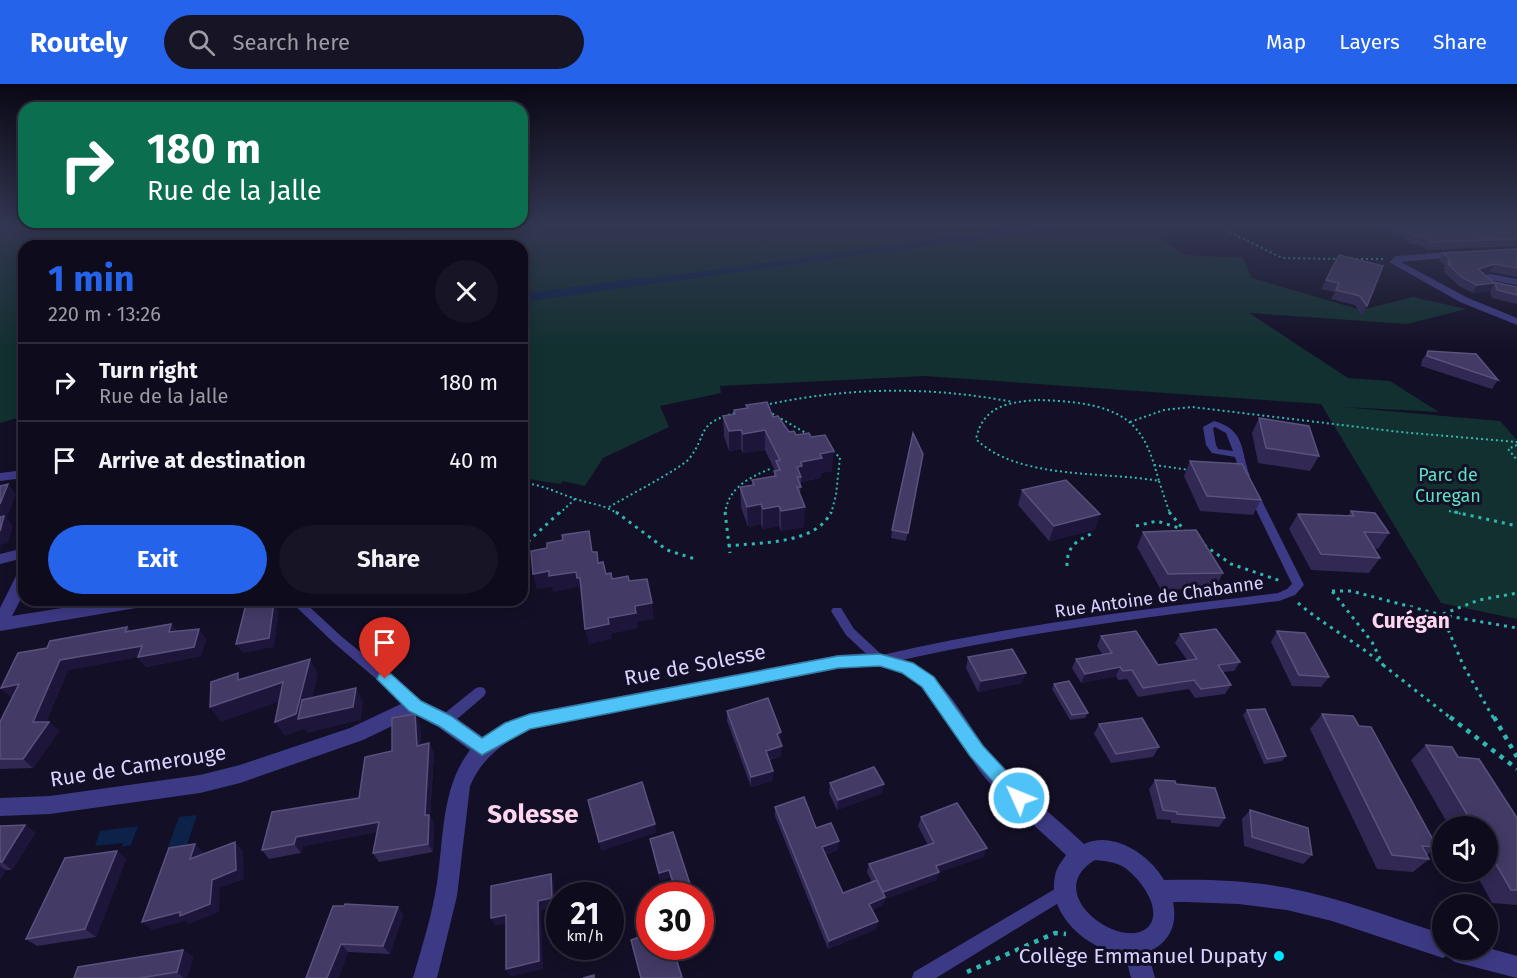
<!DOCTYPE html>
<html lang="en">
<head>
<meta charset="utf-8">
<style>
  :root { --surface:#0e0b1c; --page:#171425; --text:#f1f3f6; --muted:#9b9ba3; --line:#2e2b3b; --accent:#2563eb }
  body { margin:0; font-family:"Fira Sans",sans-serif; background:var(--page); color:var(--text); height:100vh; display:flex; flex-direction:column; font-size:22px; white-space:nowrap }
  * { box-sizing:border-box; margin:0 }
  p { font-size:20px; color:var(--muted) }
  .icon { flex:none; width:33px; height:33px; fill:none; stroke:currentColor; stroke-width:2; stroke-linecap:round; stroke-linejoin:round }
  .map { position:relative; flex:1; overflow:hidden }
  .panel { position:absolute; left:18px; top:156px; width:510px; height:366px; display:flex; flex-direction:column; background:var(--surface); border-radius:18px; box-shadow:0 3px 15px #0003,0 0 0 2px var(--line) }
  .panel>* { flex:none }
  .banner { position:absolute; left:18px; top:18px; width:510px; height:126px; border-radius:18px; box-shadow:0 3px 15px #0003,0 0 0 2px var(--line); background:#0b6e4f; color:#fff; overflow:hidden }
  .tools { position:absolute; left:1432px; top:732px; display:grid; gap:12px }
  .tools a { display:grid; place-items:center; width:66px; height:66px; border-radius:50%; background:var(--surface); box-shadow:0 3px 15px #0003,0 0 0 2px var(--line); font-size:30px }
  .speed { position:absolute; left:546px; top:798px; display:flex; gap:12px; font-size:30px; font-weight:700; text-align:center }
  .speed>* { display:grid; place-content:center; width:78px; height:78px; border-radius:50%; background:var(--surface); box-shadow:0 3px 15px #0003,0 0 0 2px var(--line); line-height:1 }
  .speed small { font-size:15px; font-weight:400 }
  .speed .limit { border:9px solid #d22; background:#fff; color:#111 }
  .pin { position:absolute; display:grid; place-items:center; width:51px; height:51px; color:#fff; margin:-62px -26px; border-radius:50% 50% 50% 0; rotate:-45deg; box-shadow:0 0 6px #0007 }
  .pin .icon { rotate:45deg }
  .me { position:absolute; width:66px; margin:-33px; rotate:314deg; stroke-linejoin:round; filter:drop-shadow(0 0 4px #0008) }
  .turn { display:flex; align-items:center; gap:21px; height:126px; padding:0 30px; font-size:27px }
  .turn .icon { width:78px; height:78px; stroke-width:2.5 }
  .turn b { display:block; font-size:42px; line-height:51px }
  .round { display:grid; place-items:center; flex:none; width:63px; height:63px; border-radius:32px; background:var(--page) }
  .headline { display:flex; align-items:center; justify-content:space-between; height:102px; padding:0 30px }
  h1 { font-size:36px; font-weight:700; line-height:45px; color:var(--accent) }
  .button { display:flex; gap:12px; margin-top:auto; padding:12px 30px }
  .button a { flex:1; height:69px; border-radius:36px; background:var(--accent); color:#fff; font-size:24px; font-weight:700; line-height:69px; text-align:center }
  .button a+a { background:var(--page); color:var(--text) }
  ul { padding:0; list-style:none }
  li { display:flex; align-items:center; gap:18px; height:78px; padding:0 30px; border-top:2px solid var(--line) }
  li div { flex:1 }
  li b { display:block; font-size:22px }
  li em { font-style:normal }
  header { display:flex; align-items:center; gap:36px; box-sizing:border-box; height:84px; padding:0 30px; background:var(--accent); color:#fff }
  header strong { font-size:28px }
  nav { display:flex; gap:33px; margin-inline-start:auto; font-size:21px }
  .search { width:420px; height:54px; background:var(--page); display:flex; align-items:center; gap:15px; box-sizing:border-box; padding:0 21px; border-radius:33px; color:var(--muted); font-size:22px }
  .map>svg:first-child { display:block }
  .green { fill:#12302f }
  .water { fill:#0c2248 }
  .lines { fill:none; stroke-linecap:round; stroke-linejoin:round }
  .stream { stroke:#0c2248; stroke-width:4 }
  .path-far2 { stroke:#2fb8b0; stroke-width:2; stroke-dasharray:2 3; stroke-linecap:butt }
  .path-far1 { stroke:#2fb8b0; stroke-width:3; stroke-dasharray:3 5; stroke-linecap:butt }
  .path { stroke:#2fb8b0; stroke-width:4.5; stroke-dasharray:4.5 6; stroke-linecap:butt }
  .service { fill:#3d3a85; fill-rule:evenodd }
  .minor { fill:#3d3a85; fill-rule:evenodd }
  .wall { fill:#312854 }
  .shaded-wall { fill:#1d163a }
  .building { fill:#433a66; stroke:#5a527e; stroke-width:1.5 }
  .route { fill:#4fc3f7; stroke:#337fa1; stroke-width:1.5 }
  .poi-dot { fill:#00e5ff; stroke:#130f26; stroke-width:2 }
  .labels { text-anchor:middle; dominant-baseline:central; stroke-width:6; stroke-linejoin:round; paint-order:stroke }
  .park-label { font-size:18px; fill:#5fe0c0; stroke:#130f26 }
  .street-label { font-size:18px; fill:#d9d4ff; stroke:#130f26 }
  .quarter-label { font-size:21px; font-weight:bold; fill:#ffd6f0; stroke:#130f26 }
  .near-street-label { font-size:21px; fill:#d9d4ff; stroke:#130f26 }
  .near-poi-label { font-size:21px; fill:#d9d4ff; stroke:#130f26; text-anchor:end }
  .near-quarter-label { font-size:26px; font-weight:bold; fill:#ffd6f0; stroke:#130f26 }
</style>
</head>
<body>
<header>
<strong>Routely</strong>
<div class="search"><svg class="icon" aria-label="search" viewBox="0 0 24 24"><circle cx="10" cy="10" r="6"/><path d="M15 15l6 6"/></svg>Search here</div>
<nav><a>Map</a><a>Layers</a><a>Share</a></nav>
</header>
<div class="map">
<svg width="1517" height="894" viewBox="0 0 1517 894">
  <rect width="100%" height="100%" fill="#130f26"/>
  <path class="green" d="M0,141H1141L1185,171L1243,174L1252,194L1361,226L1413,213L1466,225L1407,240L1249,229L1348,294L1390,297L1439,328L1343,323L1500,337L1517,356V535L1441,519L1321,320L925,292L720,302L721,309L660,322L669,343L603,374L585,402L563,397L560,400L522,394V162H24V332L0,339Z"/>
  <g class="water">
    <path d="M1041,141H1079L522,218V212Z"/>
    <path d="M197,731L186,763L167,766L179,733Z"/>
    <path d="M138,742L131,761L122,763L123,759L95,762L100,747Z"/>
  </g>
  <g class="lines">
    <g class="stream">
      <path d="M0,144L52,162"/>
      <path d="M10,145L29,141"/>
      <path d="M354,162L433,141"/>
      <path d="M522,212L646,195"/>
    </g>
    <g class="path-far2">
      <path d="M1216,141L1282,174L1339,175"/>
      <path d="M1351,175H1383"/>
      <path d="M1038,316C1069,317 1116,319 1137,346C1149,360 1154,380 1159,397C1104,387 1017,396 976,355C983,322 1008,318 1038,316Z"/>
      <path d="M765,321C849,303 929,302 1013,318"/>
      <path d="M768,327L809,351"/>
      <path d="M1130,338L1164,326L1192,323L1400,348L1517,358"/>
      <path d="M1517,361L1508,365L1517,376"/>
      <path d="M1154,381L1190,386"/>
      <path d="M1159,397L1170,430"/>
      <path d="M522,399C541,400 555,408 573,414C589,420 604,420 618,430"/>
      <path d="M609,423C624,414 680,385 689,375C709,349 695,340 735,329"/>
      <path d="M1449,427L1462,430"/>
      <path d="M559,430L575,415"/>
      <path d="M725,430C728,404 748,394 770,385"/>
      <path d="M831,430L836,411L840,373L831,367"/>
    </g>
    <g class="path-far1">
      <path d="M616,428L667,466L695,475"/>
      <path d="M725,428L730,469"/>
      <path d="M1169,428L1186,448"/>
      <path d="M1455,428L1517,442"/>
      <path d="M1136,442L1157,437L1182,445"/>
      <path d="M1204,461L1231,480L1281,497"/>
      <path d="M728,462C759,458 816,461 831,428"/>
      <path d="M522,463L560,428"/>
      <path d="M1067,482C1067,462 1076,457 1093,449"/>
      <path d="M1332,507H1351L1442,531L1517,544"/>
      <path d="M1298,519C1325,542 1357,558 1383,581L1372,558L1332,507"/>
      <path d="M1443,530L1479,516L1517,509"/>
      <path d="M1442,531L1463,581L1494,635"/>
      <path d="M1383,581L1452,635"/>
    </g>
    <g class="path">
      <path d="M1450,633L1517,685"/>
      <path d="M1494,633L1517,673"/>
      <path d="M967,888L1055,849L1066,850"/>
    </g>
    <g class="service">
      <path d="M1214,337C1246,346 1240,366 1250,392L1248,394H1242L1235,373L1212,369L1206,361L1203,343ZM1215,343L1226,349L1233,367L1218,365L1216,361L1213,344Z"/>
      <path d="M1253,406L1258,409L1304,501L1295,511L1279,517C1145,533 1012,550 880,581L876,579L846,551L831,527L833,524H841L854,545L882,571C1013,541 1145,525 1278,509L1287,505L1292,500L1248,409Z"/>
      <path d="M289,516H302L342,553L389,591L391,595L389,599L385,600L381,599L334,559Z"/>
      <path d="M480,603L484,604L486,608L484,612L450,641L445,643L440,641L438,637L440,633L476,604Z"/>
      <path d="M1065,799L1070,802L1073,807L1070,812L936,894H912L914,888Z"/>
    </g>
    <g class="minor">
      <path d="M1463,167L1468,170L1466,172L1401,178L1468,214L1517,234V241L1460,218L1389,178L1396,172Z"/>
      <path d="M1490,190L1517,195V201L1490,196L1495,200L1517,204V210L1488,204L1475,194Z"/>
      <path d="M24,386V394L0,397V389Z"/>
      <path d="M24,464V474L0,480V470Z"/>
      <path d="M24,486V509L12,532L112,516H156L154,520L148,522L0,547V524L18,488Z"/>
      <path d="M869,569C945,573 957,632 999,681C1024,710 1056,733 1084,760C1113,746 1150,771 1164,796C1205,795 1248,796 1288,804C1341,814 1392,834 1443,850V866L1488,864L1517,872V894L1455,878L1446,872L1443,874L1332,837L1287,826L1239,820L1186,818H1173C1178,841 1169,859 1148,868L1155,894H1131L1125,871C1090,867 1046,831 1055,792C1056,784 1062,777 1066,771C1040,745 1010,723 986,695C959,663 938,602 897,587C879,580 857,583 838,585L533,644C504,658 483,672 470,702L457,812L437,894H413C422,863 432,831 437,799C444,753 441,704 470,666L438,643L415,631L363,656L240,699L200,709L50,730L0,732V714L50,712L200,691L240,681L350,644L401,620L376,595L379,590L385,588L391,590L422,617L452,631L483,653L495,645L530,629L838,571ZM1095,776C1105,777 1114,778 1122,782C1138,791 1166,827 1147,844C1120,867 1040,809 1095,776Z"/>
    </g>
  </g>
  <g class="wall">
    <path d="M1384,141H1517V162L1427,166L1420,160H1412L1384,143Z"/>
    <path d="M1517,165V193L1490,188L1483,190L1493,198L1517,203V220L1492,214L1490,207L1473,209L1459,202L1444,188L1445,186L1443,184L1445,182L1439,177L1443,169Z"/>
    <path d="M1339,171L1367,222L1362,232L1355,221L1331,215L1335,208L1321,205Z"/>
    <path d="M1428,267L1498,296L1492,305L1421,282L1422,276Z"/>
    <path d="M746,321L773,333L789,348L796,351L832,387L821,389L820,394L801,398L800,411L804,443L781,447L779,442L763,445L761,440L748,443L741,423L740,403L752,401V396L774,393V387H775L765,366L743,369L741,365L729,367L724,352L723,332L734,330V326L747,324Z"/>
    <path d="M1259,334L1319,372L1310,387L1258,379L1252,349Z"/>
    <path d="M923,370L906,457L891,454L892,446Z"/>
    <path d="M1190,377L1261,416L1253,431L1200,427L1184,392Z"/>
    <path d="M1022,406L1100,430L1094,446L1049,457L1018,421Z"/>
    <path d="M1351,427L1389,449L1378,465L1374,464L1380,474L1369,489L1311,486L1289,445L1298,430L1348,432Z"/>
    <path d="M1143,448L1223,489L1215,504L1161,506L1137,463Z"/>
    <path d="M171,540L177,547L206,555L201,572L146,583L138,573L68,586L46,638H49L59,647L33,684L0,685V638L13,613H11L1,604L47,564L127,543L130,547Z"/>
    <path d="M1277,547L1329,593L1321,603L1292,602L1271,558Z"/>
    <path d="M1180,550L1240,578L1234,587L1223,588L1231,601L1225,610L1195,614L1189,605L1138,613L1127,595L1118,596L1116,592L1081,599L1072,584L1076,575L1103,571L1097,562L1101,552L1158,581L1187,576L1175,559Z"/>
    <path d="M968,573L1022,599L978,608L966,584Z"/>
    <path d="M1054,600L1088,629L1085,634L1070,636L1052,605Z"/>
    <path d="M1247,626L1286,672L1282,677L1264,680L1243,631Z"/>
    <path d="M727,627L781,648L780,658L781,672L769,676L773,687L772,697L751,703L727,637Z"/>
    <path d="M1322,630L1359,642L1437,763L1427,771L1429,775L1413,788L1377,785L1310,645Z"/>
    <path d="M420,640L421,661L429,659L434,669L430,732L434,740L433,768L379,778L373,769L377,748L303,762L301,769L269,775L262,766L359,714L392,667Z"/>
    <path d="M1099,640L1159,663L1153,673L1111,679L1094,650Z"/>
    <path d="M1426,661L1458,673L1517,734V821L1492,819L1475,788H1488V742H1449L1411,676Z"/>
    <path d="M1155,696L1176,700L1225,734L1219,743L1171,739V736L1157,735L1149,705Z"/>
    <path d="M830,699L882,709L837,726L829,709Z"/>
    <path d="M775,723L816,744L838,766L825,771L843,809L872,798L867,788L869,780L928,761L918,742L921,733L987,764L983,773L939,788L936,796L885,815L883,821L872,826L878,837L876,845L828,865L775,732Z"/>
    <path d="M1250,726L1312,771L1303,780L1244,762L1242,735Z"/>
    <path d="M25,741L35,749L12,786H6L0,795V742Z"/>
    <path d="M650,755L694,812H676L670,793L660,797Z"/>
    <path d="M117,767L126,775L96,853L37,862L26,855Z"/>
    <path d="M333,822L398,823L403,831L390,870L348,868L338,894Z"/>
    <path d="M183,866L193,873L187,894H74Z"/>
  </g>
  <g class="shaded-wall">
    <path d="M1495,180L1490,188L1473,193L1478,185Z"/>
    <path d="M1495,199L1490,207L1473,209L1477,201Z"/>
    <path d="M741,346V365L729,367V347Z"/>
    <path d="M765,346V366L743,369V350Z"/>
    <path d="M834,367L832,387L821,389L820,394L801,398V402V393H797V383L801,378L820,370Z"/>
    <path d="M8,400L16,410L7,434L13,442L8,459L0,461V420Z"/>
    <path d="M761,420V440L748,443L747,423Z"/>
    <path d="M779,422V442L763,445V425Z"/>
    <path d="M805,423L804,443L781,447V427Z"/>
    <path d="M1100,430L1094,446L1049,457L1054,442Z"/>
    <path d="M549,487L576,488L580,494L584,509H581L579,503L553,508L552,503L537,505L533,490Z"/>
    <path d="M263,516H266L269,522L262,520Z"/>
    <path d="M274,518L279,528L274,563L243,569L236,560Z"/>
    <path d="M652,519L654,535L637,538L635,522Z"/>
    <path d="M636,529L638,544L611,550L612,555L589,560L585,545L608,534Z"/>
    <path d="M171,540L178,549L169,548Z"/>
    <path d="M199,545L206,555L201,572L146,583L138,573Z"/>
    <path d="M142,562L150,571L68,586L42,647L33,638L60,576Z"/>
    <path d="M310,575L318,589L308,633L356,604L363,618L361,636L307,649L304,645L285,652L275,638Z"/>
    <path d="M1120,583L1116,592L1081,599L1085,590Z"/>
    <path d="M1026,589L1022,599L978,608L981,597Z"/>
    <path d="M283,598L292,613L221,638L210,623Z"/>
    <path d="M19,600L28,610L11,613L1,604Z"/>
    <path d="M415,630L420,640L422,671L417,662Z"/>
    <path d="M49,638L59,647L33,684L23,675Z"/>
    <path d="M781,648V658L777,659V650Z"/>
    <path d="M429,659L434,669L430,732L434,740L433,768L428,760L425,731Z"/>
    <path d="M782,662L781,672L766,676V667Z"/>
    <path d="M773,687L772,697L751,703V693Z"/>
    <path d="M884,700L882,709L837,726L838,716Z"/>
    <path d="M379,738L384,747L303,762L301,769L294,760L296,753Z"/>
    <path d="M655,740L656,749L601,767L599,758Z"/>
    <path d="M25,741L35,749L12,786L2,778Z"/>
    <path d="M839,757L838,766L821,772L822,763Z"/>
    <path d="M235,758L243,767L244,795L220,804L219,828L189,840L186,837L152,846L142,838L180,828L212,796Z"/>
    <path d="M195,760L204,769L199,784L190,775Z"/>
    <path d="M987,764L983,773L939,788L936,796L885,815L883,821L867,828L869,820L883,808L936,782Z"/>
    <path d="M117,767L126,775L96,853L85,845Z"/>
    <path d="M0,782L6,786L0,795Z"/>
    <path d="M669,786L670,793L660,797L659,789Z"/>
    <path d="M551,790L554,798L555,823L541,826L543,885L510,893L506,885Z"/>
    <path d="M398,823L403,831L390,870L383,862Z"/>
    <path d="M506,831L510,839L495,842L491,834Z"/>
    <path d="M878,837L876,845L828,865L829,857Z"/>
    <path d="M341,860L348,868L338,894H327Z"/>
    <path d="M183,866L193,873L187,894H184L177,888Z"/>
  </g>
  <g class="building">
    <path d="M1397,141H1517V155L1431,158L1425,152L1417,153Z"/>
    <path d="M1517,165V184L1495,180L1478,185L1493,198L1517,203V211L1497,206L1495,199L1477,201L1463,194L1448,180H1451L1448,177L1450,176L1443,169Z"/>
    <path d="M1339,171L1383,182L1367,222L1360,212L1336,206L1339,199L1326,196Z"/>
    <path d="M1428,267L1476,270L1498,296L1427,272Z"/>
    <path d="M767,318L773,333L778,332L789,348L794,347L796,351L809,349L811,353L825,351L834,367L820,370L822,374L801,378L802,382L797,383L801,393H797L801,403H797L805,423L781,427L779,422L763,425L761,420L747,423L740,403L754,401L752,396L776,392L774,387L780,386L776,377L780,376L765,346L743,350L741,346L729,347L723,332L735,330L734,326L748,324L746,321Z"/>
    <path d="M1259,334L1309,342L1319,372L1266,364Z"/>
    <path d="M913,349L923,370L908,449L892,446Z"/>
    <path d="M1190,377L1242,380L1261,416L1207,412Z"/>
    <path d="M1066,396L1100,430L1054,442L1022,406Z"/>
    <path d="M8,400L0,420V402Z"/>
    <path d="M1351,427L1375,429L1389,449L1364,448L1380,474L1321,470L1298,430L1354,432Z"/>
    <path d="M4,432L0,447V433Z"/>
    <path d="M1196,446L1223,489L1168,490L1143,448Z"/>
    <path d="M589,447L592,468H597L598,479L603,478L606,490L611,489L612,495L628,492L629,497L647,495L652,519L635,522L636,529L608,534L609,540L585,545L580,494H577L576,488L549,492V487L533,490L531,467L547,464V459L563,456L562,451Z"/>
    <path d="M247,516H263L262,520L274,518L269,554L236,560Z"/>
    <path d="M171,540L169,548L199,545L194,563L138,573L142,562L60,576L33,638H49L23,675H0V638L19,600L1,604L18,569L47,564L50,557L127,543L125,548Z"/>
    <path d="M1216,545L1240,578L1218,581L1231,601L1201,605L1194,596L1143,604L1132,586L1123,587L1120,583L1085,590L1076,575L1112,569L1101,552L1136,547L1158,581L1197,575L1180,550Z"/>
    <path d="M1277,547L1305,549L1329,593L1299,591Z"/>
    <path d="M1012,565L1026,589L981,597L968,573Z"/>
    <path d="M310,575L296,630L275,638L283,598L210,623L211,598L238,589V596Z"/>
    <path d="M1069,597L1088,629L1072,631L1054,600Z"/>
    <path d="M356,604L353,623L298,635L302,616Z"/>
    <path d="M768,614L781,648L777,650L782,662L766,667L773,687L751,693L727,627Z"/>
    <path d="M1265,625L1286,672L1267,675L1247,626Z"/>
    <path d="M415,630L417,662L429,659L425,731H429L428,760L373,769L379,738L296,753L294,760L262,766L272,728L359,714L365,673L392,667V634Z"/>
    <path d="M1322,630L1353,632L1359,642L1371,643L1437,763L1422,762L1429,775L1392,771Z"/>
    <path d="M1142,634L1159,663L1116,670L1099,640Z"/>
    <path d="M1426,661L1452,663L1458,673L1479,675L1517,734V806H1511L1488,766V742H1474Z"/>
    <path d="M874,683L884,700L838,716L830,699Z"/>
    <path d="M1155,696L1175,697L1176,700L1215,704L1225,734L1177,730V728L1163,726Z"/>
    <path d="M642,698L655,740L599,758L588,716Z"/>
    <path d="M804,713L816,744L831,739L839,757L822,763L843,809L877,796L885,813L869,820L878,837L829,857L775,723Z"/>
    <path d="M957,719L987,764L936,782L939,788L883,808L869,780L934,759L921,733Z"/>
    <path d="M1250,726L1308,744L1312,771L1252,753Z"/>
    <path d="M25,741L2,778H0V742Z"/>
    <path d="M673,748L694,812H678L669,786L659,789L650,755Z"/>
    <path d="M235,758L236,786L212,796L210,820L180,832V828L142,838L169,764L195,760L190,775Z"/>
    <path d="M117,767L85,845L26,855L65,774Z"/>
    <path d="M551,790L552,814L538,817L539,877L506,885V831L491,834V802Z"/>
    <path d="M345,820L398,823L383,862L341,860L327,894H306L333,822H344Z"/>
    <path d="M650,849V862H672L682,893L679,894H641L631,856Z"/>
    <path d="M183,866L177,888L140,894H74L78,883Z"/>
    <path d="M594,891V894H583Z"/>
  </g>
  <linearGradient id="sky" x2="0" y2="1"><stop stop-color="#0a0815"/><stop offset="0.53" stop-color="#333752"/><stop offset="1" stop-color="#333752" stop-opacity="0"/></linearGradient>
  <rect width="1517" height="266" fill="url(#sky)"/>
  <path class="route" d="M880,570L913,579L934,593L983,662L1026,708L1029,714L1026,720L1019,722L1013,720L970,672L922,603L902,589L880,582L838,584L530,645L482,671L439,642L409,627L377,595L379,590H391L421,617L451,632L482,654L505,639L530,630L838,572Z"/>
  <circle class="poi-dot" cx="1279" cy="872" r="6"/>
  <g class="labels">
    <g class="park-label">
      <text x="1448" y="391">Parc de<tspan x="1448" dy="21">Curegan</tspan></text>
    </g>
    <g class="street-label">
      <text transform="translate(1159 513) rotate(-8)">Rue Antoine de Chabanne</text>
    </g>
    <g class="quarter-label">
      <text x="1411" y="537">Curégan</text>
    </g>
    <g class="near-street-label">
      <text transform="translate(695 581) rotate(-11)">Rue de Solesse</text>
      <text transform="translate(138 682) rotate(-9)">Rue de Camerouge</text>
    </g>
    <g class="near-poi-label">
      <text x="1267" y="872">Collège Emmanuel Dupaty</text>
    </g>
    <g class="near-quarter-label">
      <text x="533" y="730">Solesse</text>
    </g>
  </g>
</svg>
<div class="tools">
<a><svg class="icon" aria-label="sound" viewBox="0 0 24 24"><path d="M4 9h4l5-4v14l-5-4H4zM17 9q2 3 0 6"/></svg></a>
<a><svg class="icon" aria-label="search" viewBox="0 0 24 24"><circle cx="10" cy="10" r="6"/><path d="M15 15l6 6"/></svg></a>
</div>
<div class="speed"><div>21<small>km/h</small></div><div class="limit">30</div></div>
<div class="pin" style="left:385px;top:595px;background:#d93025"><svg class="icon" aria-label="arrive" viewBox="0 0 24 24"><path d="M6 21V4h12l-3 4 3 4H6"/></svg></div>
<svg class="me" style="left:1019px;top:714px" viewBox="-20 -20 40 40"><circle r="17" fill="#4fc3f7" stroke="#fff" stroke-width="3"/><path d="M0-11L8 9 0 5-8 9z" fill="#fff"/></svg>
<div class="banner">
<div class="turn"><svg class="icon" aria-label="right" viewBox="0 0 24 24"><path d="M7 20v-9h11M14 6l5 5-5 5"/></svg><div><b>180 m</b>Rue de la Jalle</div></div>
</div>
<section class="panel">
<div class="headline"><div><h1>1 min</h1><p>220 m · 13:26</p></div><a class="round"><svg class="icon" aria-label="close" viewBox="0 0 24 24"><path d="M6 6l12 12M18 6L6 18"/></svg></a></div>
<ul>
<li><svg class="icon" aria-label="right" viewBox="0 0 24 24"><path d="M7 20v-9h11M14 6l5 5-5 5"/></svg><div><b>Turn right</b><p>Rue de la Jalle</p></div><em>180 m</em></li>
<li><svg class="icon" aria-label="arrive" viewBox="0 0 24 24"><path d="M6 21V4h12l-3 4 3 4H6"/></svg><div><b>Arrive at destination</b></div><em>40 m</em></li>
</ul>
<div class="button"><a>Exit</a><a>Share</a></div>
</section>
</div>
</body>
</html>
